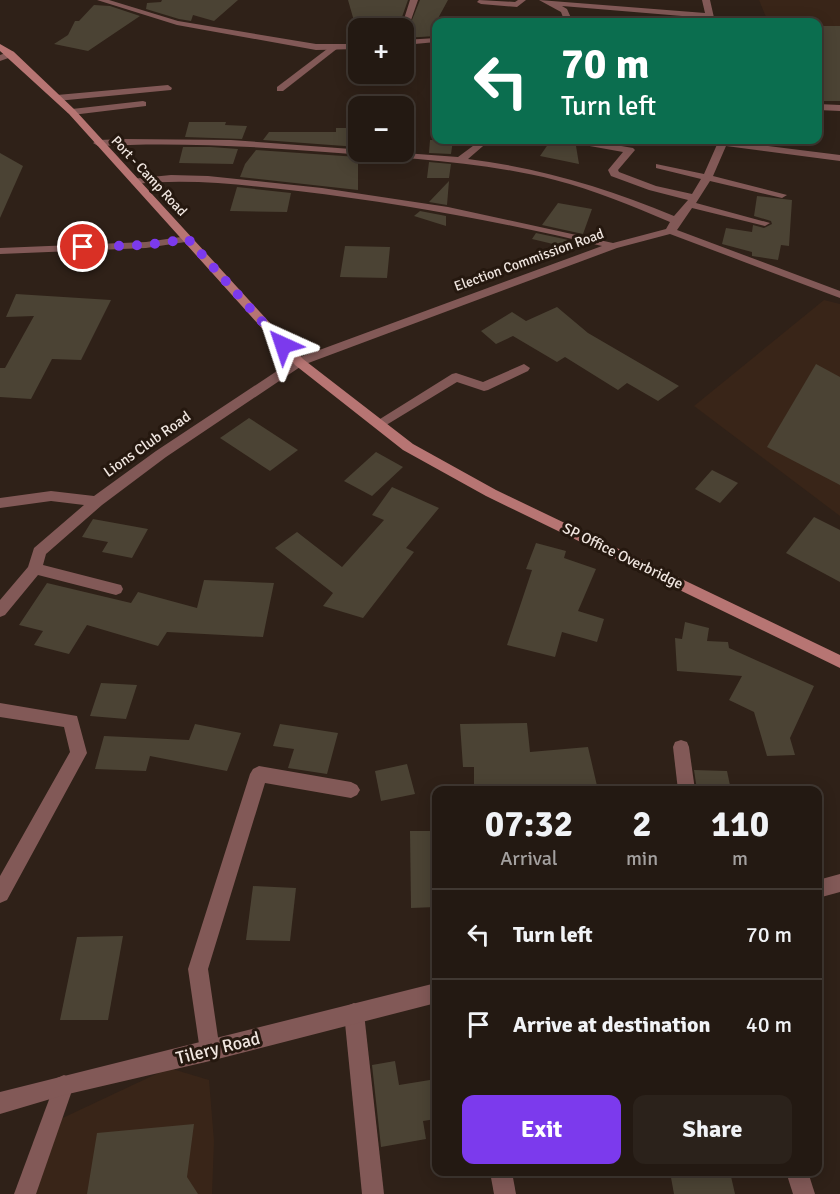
<!DOCTYPE html>
<html lang="en">
<head>
<meta charset="utf-8">
<style>
  :root { --surface:#231912; --page:#2b221b; --text:#f1f3f6; --muted:#a3a09f; --line:#403832; --accent:#7c3aed }
  body { margin:0; font-family:Signika,sans-serif; background:var(--page); color:var(--text); height:100vh; display:flex; flex-direction:column; font-size:22px; white-space:nowrap }
  * { box-sizing:border-box; margin:0 }
  p { font-size:20px; color:var(--muted) }
  .icon { flex:none; width:33px; height:33px; fill:none; stroke:currentColor; stroke-width:2; stroke-linecap:round; stroke-linejoin:round }
  .map { position:relative; flex:1; overflow:hidden }
  .side { position:absolute; left:432px; top:786px; width:390px; height:390px; display:flex; flex-direction:column; background:var(--surface); border-radius:12px; box-shadow:0 3px 15px #0003,0 0 0 2px var(--line) }
  .side>* { flex:none }
  .banner { position:absolute; left:432px; top:18px; width:390px; height:126px; border-radius:12px; box-shadow:0 3px 15px #0003,0 0 0 2px var(--line); background:#0b6e4f; color:#fff; overflow:hidden }
  .buttons { position:absolute; left:348px; top:18px; display:grid; gap:12px }
  .buttons a { display:grid; place-items:center; width:66px; height:66px; border-radius:12px; background:var(--surface); box-shadow:0 3px 15px #0003,0 0 0 2px var(--line); font-size:30px }
  .pin { position:absolute; display:grid; place-items:center; width:51px; height:51px; color:#fff; margin:-26px; border:3px solid #fff; border-radius:50%; box-shadow:0 2px 6px #0007 }
  .me { position:absolute; width:66px; margin:-33px; rotate:318deg; stroke-linejoin:round; filter:drop-shadow(0 0 4px #0008) }
  .turn { display:flex; align-items:center; gap:21px; height:126px; padding:0 30px; font-size:27px }
  .turn .icon { width:78px; height:78px; stroke-width:2.5 }
  .turn b { display:block; font-size:42px; line-height:51px }
  .eta { display:flex; justify-content:space-evenly; align-items:center; height:102px; text-align:center }
  .eta b { font-size:36px; font-weight:800; line-height:42px }
  .cta { display:flex; gap:12px; margin-top:auto; padding:12px 30px }
  .cta a { flex:1; height:69px; border-radius:12px; background:var(--accent); color:#fff; font-size:24px; font-weight:800; line-height:69px; text-align:center }
  .cta a+a { background:var(--page); color:var(--text) }
  ul { padding:0; list-style:none }
  li { display:flex; align-items:center; gap:18px; height:90px; padding:0 30px; border-top:2px solid var(--line) }
  li div { flex:1 }
  li b { display:block; font-size:22px }
  li em { font-style:normal }
  .map>svg:first-child { display:block }
  .built { fill:#392518 }
  .building { fill:#4b4334 }
  .lines { fill:none; stroke-linecap:round; stroke-linejoin:round }
  .service { fill:#825957; fill-rule:evenodd }
  .minor { fill:#825957; fill-rule:evenodd }
  .tertiary { fill:#825957; fill-rule:evenodd }
  .secondary { fill:#b77573; fill-rule:evenodd }
  .route { stroke:#7c3aed; stroke-width:10; stroke-dasharray:0 18 }
  .labels { text-anchor:middle; dominant-baseline:central; stroke-width:6; stroke-linejoin:round; paint-order:stroke }
  .far-street-label { font-size:14px; fill:#f0e6e0; stroke:#25180f }
  .street-label { font-size:15px; fill:#f0e6e0; stroke:#25180f }
  .near-street-label { font-size:18px; fill:#f0e6e0; stroke:#25180f }
</style>
</head>
<body>
<div class="map">
<svg width="840" height="1194" viewBox="0 0 840 1194">
  <rect width="100%" height="100%" fill="#2f2118"/>
  <g class="built">
    <path d="M759,0H840V68L818,67V22H768Z"/>
    <path d="M824,300L840,304V516L694,406Z"/>
    <path d="M169,1068L209,1080L214,1141L212,1194H35L52,1123Z"/>
  </g>
  <g class="building">
    <path d="M162,0H238L214,21L193,15L191,21L179,19L146,9L147,3L161,2Z"/>
    <path d="M348,0H408L402,17L365,19L360,24L366,27L410,25L420,0H448L436,22V36L404,38V28H356Z"/>
    <path d="M94,5L110,6L140,16L88,51L54,44L68,35L75,21H79Z"/>
    <rect x="818" y="26" width="22" height="75"/>
    <path d="M189,122H226L225,125L247,126L242,139L185,137Z"/>
    <path d="M336,128H358V147L263,140L269,132H336Z"/>
    <path d="M430,140H453L451,154L429,153Z"/>
    <path d="M551,140H567L576,146L579,164L540,156Z"/>
    <path d="M183,147H211L238,149L233,164L179,163Z"/>
    <path d="M256,150L358,157V190L240,177L245,164Z"/>
    <path d="M0,153L23,166L0,218Z"/>
    <path d="M429,162L451,164L449,178H427Z"/>
    <path d="M449,181L447,205L429,202Z"/>
    <path d="M237,187L291,193L287,212L230,211Z"/>
    <path d="M757,196L792,200L789,246L781,245L778,260L752,256V252L722,244L726,228L752,232L753,225L764,228L772,224L771,221L754,216Z"/>
    <path d="M558,203L592,209L583,234L542,225Z"/>
    <path d="M420,211L446,216V226L414,216Z"/>
    <path d="M536,233L564,239L580,243L579,247L553,244L532,239Z"/>
    <path d="M345,246L390,247L387,278L340,277Z"/>
    <path d="M16,294L111,300L81,360L52,359L31,399L0,397V368H5L34,316L6,317Z"/>
    <path d="M557,307L588,333L679,386L658,401L627,383L618,390L565,357L557,362L513,336L496,344L481,331L512,312L526,321Z"/>
    <path d="M816,364L840,377V485L767,447Z"/>
    <path d="M249,418L298,450L270,471L220,438Z"/>
    <path d="M376,452L403,467L372,496L344,481Z"/>
    <path d="M712,470L738,483L720,503L695,489Z"/>
    <path d="M392,487L439,508L406,548L414,552L363,618L323,606L333,593L275,548L297,532L342,567L384,520L372,515Z"/>
    <path d="M814,517L840,530V582L786,553Z"/>
    <path d="M93,519L148,529L132,558L102,552L108,542L82,537Z"/>
    <path d="M536,543L566,551L564,558L596,569L578,611L604,619L597,642L562,632L555,657L507,645L532,570L526,569Z"/>
    <path d="M204,580L274,583L263,637L167,632L158,646L87,625L69,654L34,645L43,631L19,625L47,583L131,603L138,592L197,608Z"/>
    <path d="M685,622L709,628L707,641L728,642L729,648L814,686L790,738L795,755L767,756L754,712L729,700L742,676L677,671L675,638L682,639Z"/>
    <path d="M101,683L137,685L126,719L90,716Z"/>
    <path d="M527,723L530,752L588,747L598,790H474V767H463L460,724Z"/>
    <path d="M195,724L241,733L227,771L150,756L146,771L95,769L104,736L189,740Z"/>
    <path d="M280,724L338,733L327,774L288,768L294,749L273,746Z"/>
    <path d="M407,764L415,794L381,801L375,771Z"/>
    <path d="M694,770L727,771L731,790H697Z"/>
    <path d="M410,831H436V907L411,908Z"/>
    <path d="M253,886L296,888L290,941L246,940Z"/>
    <path d="M123,936L108,1020H60L77,937Z"/>
    <path d="M395,1061L399,1085L436,1079V1119L423,1121L426,1139L381,1147L372,1065Z"/>
    <path d="M194,1124L187,1177L198,1194H87L97,1133Z"/>
    <path d="M670,1172H730L735,1194H674Z"/>
  </g>
  <g class="lines">
    <path class="service" d="M331,46L338,48L283,91H277V87Z"/>
    <g class="minor">
      <path d="M97,0H109L178,21L316,44H358V49L316,50L177,25Z"/>
      <path d="M410,0H418L410,23L366,25L362,23L366,21L404,19Z"/>
      <path d="M479,0L515,2L518,0H526L517,7L481,4L477,2Z"/>
      <path d="M539,0L705,13L702,0H710L715,22H707L706,18L562,6L567,9L572,20L570,22H562L564,20L561,12Z"/>
      <path d="M436,38V42L404,45V40Z"/>
      <path d="M11,51L14,52V56L0,61V55Z"/>
      <path d="M168,85L172,88L171,90L57,101L53,98L57,95Z"/>
      <path d="M143,101L146,102V106L72,115L67,112L72,109Z"/>
      <path d="M818,104L840,105V111L818,110Z"/>
      <path d="M125,139L231,140L458,157L481,140H490L468,159C540,168 607,188 674,216L688,200L649,190L611,176L608,170L623,152L573,143L569,140H586L633,148L635,150L618,170L619,172L656,186L692,194L701,179L656,168V164L704,174L719,140L840,155V161L726,146L713,176L787,195L782,198L710,181L696,203L770,223L765,226L692,208L677,230L840,291V298L670,234L617,248L303,365L166,457L102,505L46,554L43,565L121,585L123,589L121,593L116,595L38,575L5,615L0,617V600L28,567L34,548L84,505L51,501L0,508V498L51,491L94,496L156,451L295,359L602,246C502,222 400,203 298,191C244,185 190,178 135,184L131,183V179L171,175L208,176L322,188L448,207L613,243L666,229L670,222C632,206 594,190 555,180C480,161 402,158 325,152C249,146 174,142 98,146L93,143L98,140Z"/>
      <path d="M188,236L193,239L192,241L146,248L0,254V248L146,242Z"/>
      <path d="M524,364L530,368L528,371L488,390L484,391L457,382L383,427L378,428L372,424L452,374L456,373L483,382Z"/>
      <path d="M0,703L77,716L87,753L7,900L0,903V876L70,752L64,727L0,717Z"/>
      <path d="M681,740L687,742L689,747L695,790H678L673,747L675,742Z"/>
      <path d="M259,766L351,782L357,785L360,790L357,795L351,798L265,783L208,969L220,1051L217,1058L210,1061L203,1058L200,1051L188,969L250,774L253,769Z"/>
      <path d="M354,1003L361,1006L364,1013L384,1194H362L344,1013L347,1006Z"/>
      <path d="M64,1075L71,1078L74,1085L36,1194H14L57,1078Z"/>
      <path d="M490,1172H512L516,1194H494Z"/>
      <path d="M786,1172H808L815,1194H793Z"/>
    </g>
    <g class="tertiary">
      <path d="M840,874V892L818,898V880Z"/>
      <path d="M436,983V1003L210,1061L64,1095L0,1114V1092Z"/>
    </g>
    <path class="secondary" d="M0,44L14,52L75,110L303,359L413,444L496,490L840,655V668L486,496L403,450L295,365L69,114L0,51Z"/>
  </g>
  <g class="lines">
    <path class="route" d="M83,247L146,245L188,239L283,345"/>
  </g>
  <g class="labels">
    <g class="far-street-label">
      <text transform="translate(149 176) rotate(47)">Port - Camp Road</text>
      <text transform="translate(529 260) rotate(-20)">Election Commission Road</text>
    </g>
    <g class="street-label">
      <text transform="translate(147 444) rotate(-35)">Lions Club Road</text>
      <text transform="translate(623 556) rotate(26)">SP Office Overbridge</text>
    </g>
    <g class="near-street-label">
      <text transform="translate(218 1048) rotate(-14)">Tilery Road</text>
    </g>
  </g>
</svg>
<div class="buttons">
<a>+</a>
<a>−</a>
</div>
<div class="pin" style="left:83px;top:247px;background:#d93025"><svg class="icon" aria-label="arrive" viewBox="0 0 24 24"><path d="M6 21V4h12l-3 4 3 4H6"/></svg></div>
<svg class="me" style="left:283px;top:345px" viewBox="-20 -20 40 40"><path d="M0-17L14 15 0 8-14 15z" fill="#7c3aed" stroke="#fff" stroke-width="4"/></svg>
<div class="banner">
<div class="turn"><svg class="icon" aria-label="left" viewBox="0 0 24 24"><path d="M17 20v-9H6M10 6l-5 5 5 5"/></svg><div><b>70 m</b>Turn left</div></div>
</div>
<section class="side">
<div class="eta">
<div><b>07:32</b><p>Arrival</p></div>
<div><b>2</b><p>min</p></div>
<div><b>110</b><p>m</p></div>
</div>
<ul>
<li><svg class="icon" aria-label="left" viewBox="0 0 24 24"><path d="M17 20v-9H6M10 6l-5 5 5 5"/></svg><div><b>Turn left</b></div><em>70 m</em></li>
<li><svg class="icon" aria-label="arrive" viewBox="0 0 24 24"><path d="M6 21V4h12l-3 4 3 4H6"/></svg><div><b>Arrive at destination</b></div><em>40 m</em></li>
</ul>
<div class="cta"><a>Exit</a><a>Share</a></div>
</section>
</div>
</body>
</html>
